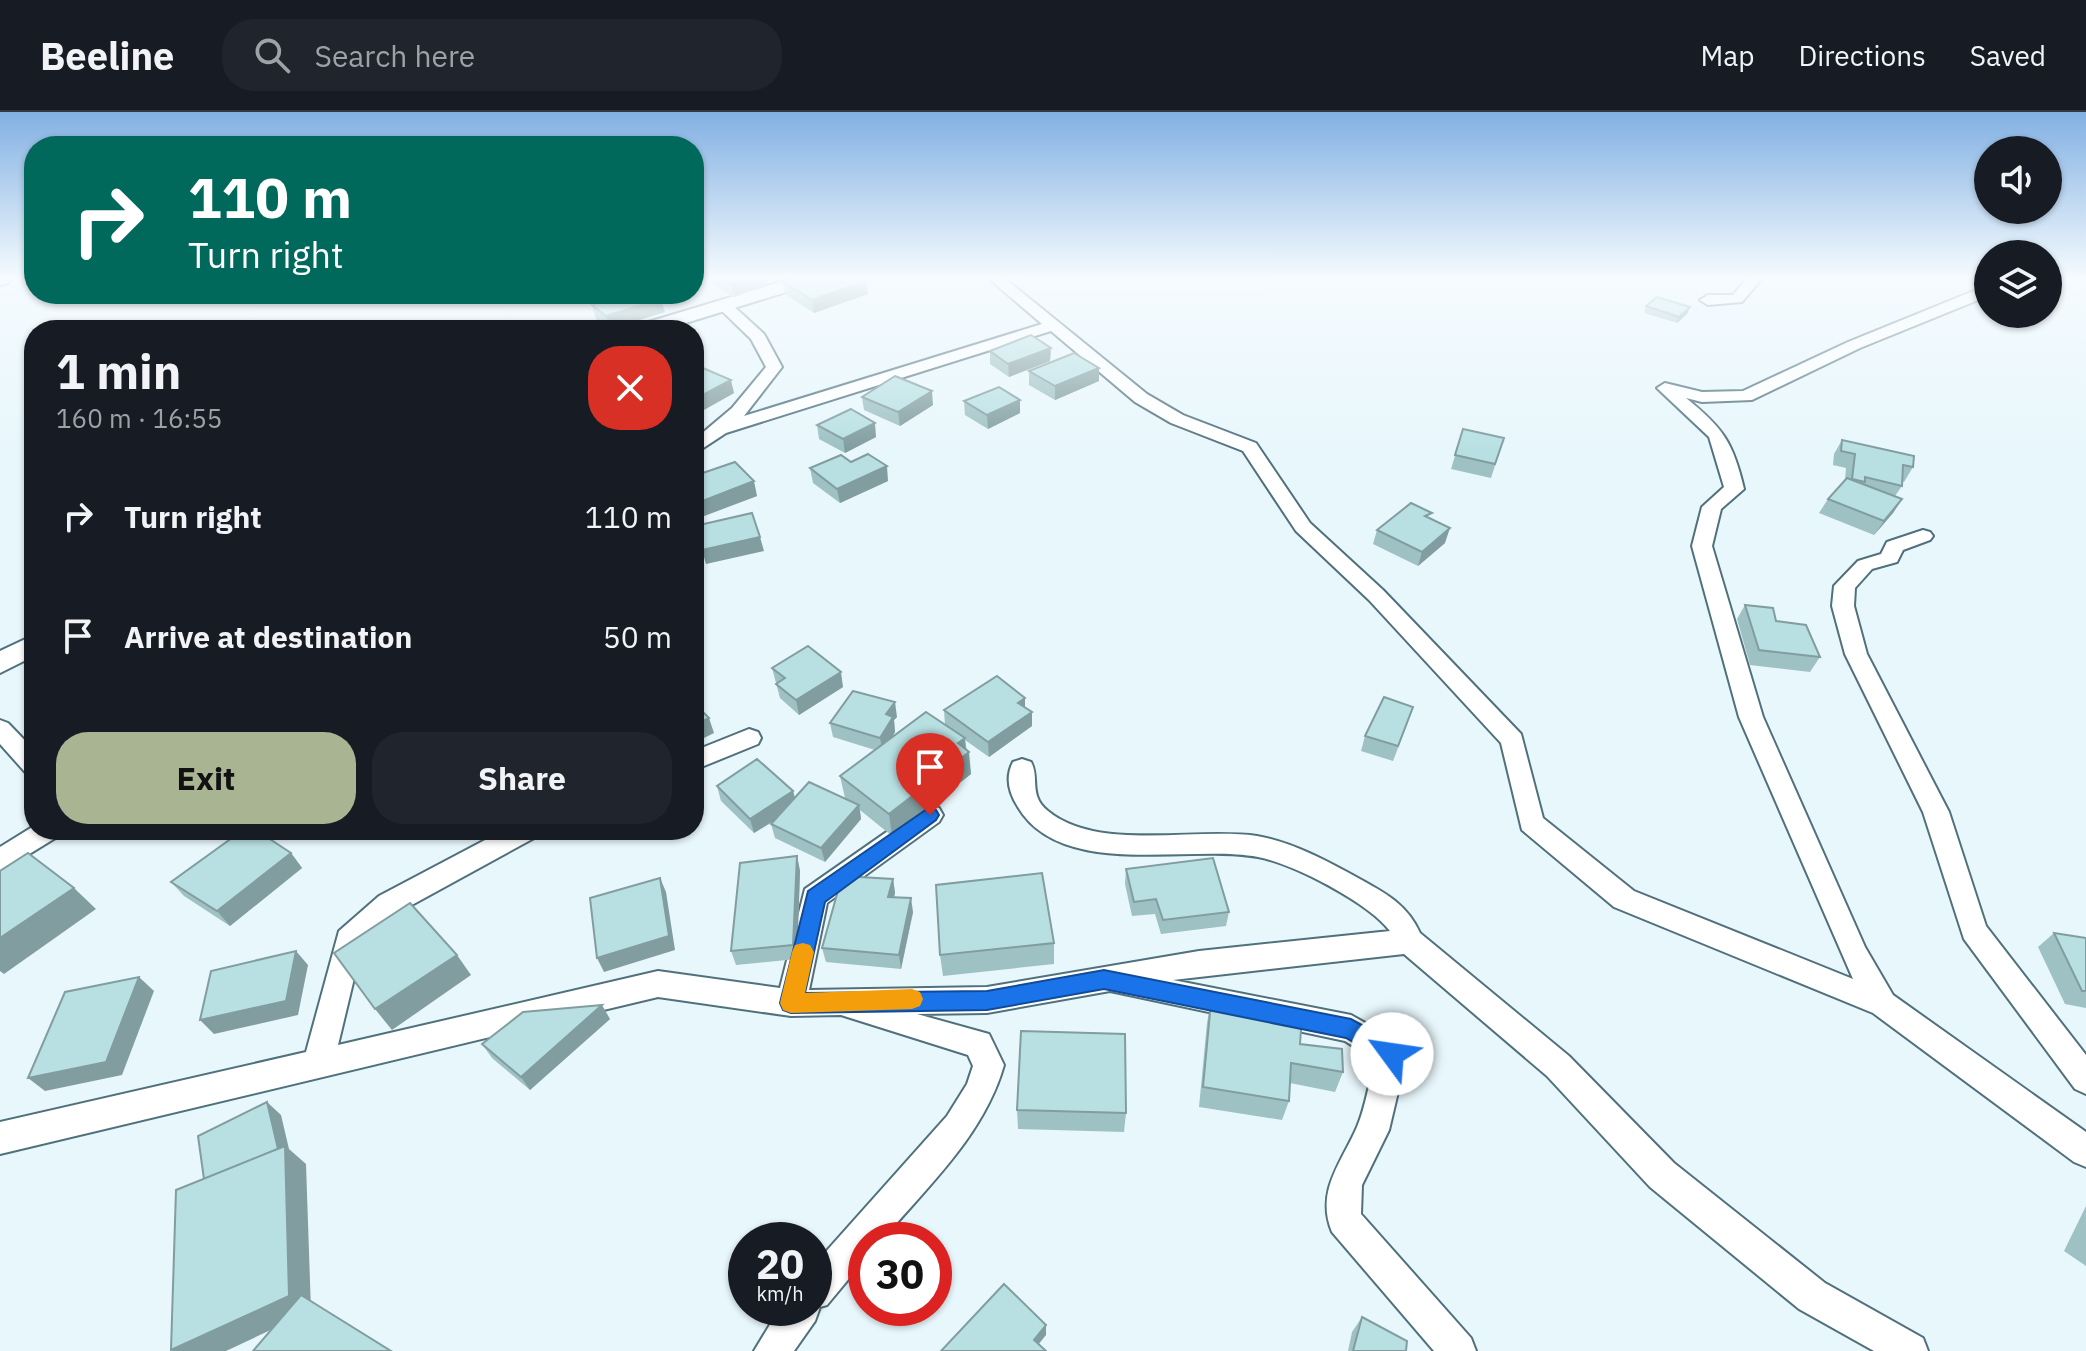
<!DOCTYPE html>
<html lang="en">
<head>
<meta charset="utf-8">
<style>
  :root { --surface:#171b24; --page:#20242c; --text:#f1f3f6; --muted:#9ea1a6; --line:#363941; --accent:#a9b492 }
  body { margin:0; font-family:"IBM Plex Sans",sans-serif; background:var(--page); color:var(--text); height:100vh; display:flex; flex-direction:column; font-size:30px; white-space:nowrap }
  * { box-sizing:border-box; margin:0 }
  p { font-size:26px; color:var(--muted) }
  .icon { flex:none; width:44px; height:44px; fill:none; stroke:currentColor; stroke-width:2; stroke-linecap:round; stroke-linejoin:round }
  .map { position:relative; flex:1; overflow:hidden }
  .drawer { position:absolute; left:24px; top:208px; width:680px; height:520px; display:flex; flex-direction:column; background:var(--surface); border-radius:32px; box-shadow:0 2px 6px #0004 }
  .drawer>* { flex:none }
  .guide { position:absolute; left:24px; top:24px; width:680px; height:168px; border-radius:32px; box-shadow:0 2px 6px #0004; background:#00695c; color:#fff; overflow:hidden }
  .controls { position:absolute; left:1974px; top:24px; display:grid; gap:16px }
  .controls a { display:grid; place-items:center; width:88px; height:88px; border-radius:50%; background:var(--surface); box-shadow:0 2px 6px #0004; font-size:40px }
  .speed { position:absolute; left:728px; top:1110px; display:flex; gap:16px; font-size:40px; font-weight:700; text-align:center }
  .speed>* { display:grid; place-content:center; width:104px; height:104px; border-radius:50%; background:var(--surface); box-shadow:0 2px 6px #0004; line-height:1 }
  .speed small { font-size:20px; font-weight:400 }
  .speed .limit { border:12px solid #d22; background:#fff; color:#111 }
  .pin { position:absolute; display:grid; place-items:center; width:68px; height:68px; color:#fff; margin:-82px -34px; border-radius:50% 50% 50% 0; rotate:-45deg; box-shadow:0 0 8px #0007 }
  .pin .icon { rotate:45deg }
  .me { position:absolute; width:88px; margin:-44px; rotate:301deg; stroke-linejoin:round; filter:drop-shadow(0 0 6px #0008) }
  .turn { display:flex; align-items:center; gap:28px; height:168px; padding:0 32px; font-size:36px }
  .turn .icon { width:104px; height:104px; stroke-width:2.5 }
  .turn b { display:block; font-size:56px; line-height:68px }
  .round { display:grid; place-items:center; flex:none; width:84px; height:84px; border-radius:32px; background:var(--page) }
  .head { display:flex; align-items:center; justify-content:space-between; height:136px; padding:0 32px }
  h1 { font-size:48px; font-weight:800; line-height:60px }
  .primary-button { display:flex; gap:16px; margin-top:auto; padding:16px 32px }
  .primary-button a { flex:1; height:92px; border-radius:32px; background:var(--accent); color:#111; font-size:32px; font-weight:800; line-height:92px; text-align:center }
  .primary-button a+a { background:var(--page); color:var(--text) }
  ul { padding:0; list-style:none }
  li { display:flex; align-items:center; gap:24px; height:120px; padding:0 32px }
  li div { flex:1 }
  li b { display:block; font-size:30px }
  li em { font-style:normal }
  header { display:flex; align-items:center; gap:48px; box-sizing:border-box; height:112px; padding:0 40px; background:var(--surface); border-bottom:2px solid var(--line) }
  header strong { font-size:38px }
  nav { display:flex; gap:44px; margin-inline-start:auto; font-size:28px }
  .search { width:560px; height:72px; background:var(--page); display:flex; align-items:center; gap:20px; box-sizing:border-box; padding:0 28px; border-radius:32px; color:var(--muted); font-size:30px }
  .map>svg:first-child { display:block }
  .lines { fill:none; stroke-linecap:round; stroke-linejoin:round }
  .minor-casing { stroke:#50717c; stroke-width:4 }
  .tertiary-casing { stroke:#50717c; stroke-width:4 }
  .primary-casing { stroke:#50717c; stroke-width:4 }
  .minor { fill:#fff; fill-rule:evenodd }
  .tertiary { fill:#fff; fill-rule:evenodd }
  .primary { fill:#fff; fill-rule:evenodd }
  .wall { fill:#9ec1c3 }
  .shaded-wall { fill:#819d9f }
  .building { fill:#b8e0e3; stroke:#819d9f; stroke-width:2 }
  .route { fill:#1a73e8; stroke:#114b97; stroke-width:2 }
  .slow { fill:#f59e0b }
</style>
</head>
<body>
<header>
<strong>Beeline</strong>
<div class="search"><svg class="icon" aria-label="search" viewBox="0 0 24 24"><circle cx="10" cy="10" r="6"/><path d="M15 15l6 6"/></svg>Search here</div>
<nav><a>Map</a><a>Directions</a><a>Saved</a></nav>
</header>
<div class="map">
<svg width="2086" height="1239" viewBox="0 0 2086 1239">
  <rect width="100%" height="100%" fill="#e8f7fc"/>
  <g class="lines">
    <g class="minor-casing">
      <g id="minor">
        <path d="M987,165H1003L1147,282L1183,303L1256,331L1310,411L1383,478L1521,622L1543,706L1634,779L1853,867L1739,605L1692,434L1702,395L1724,375L1709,325L1657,276L1665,271L1702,280L1743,279L1848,230L1976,178L1972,165H1986L1988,184L1860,236L1752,288L1702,290L1686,286C1723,316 1733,330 1744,377L1721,397L1712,434L1763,605L1865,835L1893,883L2086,1020V1055L2074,1050L1873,901L1614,795L1522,718L1501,631L1369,488L1296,419L1243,339L1171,311L1135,290L1051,219L726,321L694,342V328L732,296L766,255L751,227L720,197V191H730L764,222L782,255L744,304L1042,212Z"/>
        <path d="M1748,165H1763L1742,190L1708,193L1700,188L1708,183H1733Z"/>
        <path d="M1923,418L1930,420L1933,424L1930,428L1903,438L1897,450L1872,457L1855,476L1854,494L1867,542L1949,700L1986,814L2086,943V982L2075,977L1964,827L1923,700L1845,542L1832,494L1834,474L1858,449L1881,442L1887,430Z"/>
        <path d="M0,608L8,611L34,638V663L25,660L0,632Z"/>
        <path d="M749,617L758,620L761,626L758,632L694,658V639Z"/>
        <path d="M1022,647L1031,650C1040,666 1028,683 1048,699C1098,740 1195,715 1257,724C1292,730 1327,749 1358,766C1385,781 1407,792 1420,821L1569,944L1674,1051L1825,1171L1923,1226L1928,1239H1874L1799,1197L1650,1075L1547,964L1404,842L1173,868L1351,903L1403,932L1407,942L1389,1018L1362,1073L1361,1102L1471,1226L1476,1239H1434L1332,1120C1315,1079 1342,1050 1357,1015C1366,994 1369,970 1375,948L1345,929L1110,879L987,901L917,902L989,922L1004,953C984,1023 928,1074 882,1128H866V1146L827,1193L820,1195L815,1209L794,1239H754L780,1196H814V1153L947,1004L967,972L973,954L968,943L841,903L791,904L658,885L0,1042V1010L306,940L339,819L379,784L504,718H540L536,725L399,800L362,833L338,933L658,859L780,876L805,777L921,696L930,693L939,696L943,703L939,710L827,791L809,878L987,875L1199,839L1390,819C1369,791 1294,752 1258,745C1188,732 1061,768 1018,695C1009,681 1005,665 1013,650Z"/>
        <path d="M34,714V718H61L57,725L0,760V735Z"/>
      </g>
    </g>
    <g class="tertiary-casing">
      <g id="tertiary">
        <path d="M797,165H825L822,169L663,218H632L635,214Z"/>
        <path d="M34,523V544L0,561V539Z"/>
      </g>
    </g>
    <g class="primary-casing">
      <path id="primary" d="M0,165H13L8,171L0,173Z"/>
    </g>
    <use href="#minor" class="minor"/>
    <use href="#tertiary" class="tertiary"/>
    <use href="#primary" class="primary"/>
  </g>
  <g class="wall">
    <path d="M710,165H775L766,168L767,172L734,185L711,171Z"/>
    <path d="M866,169L868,182L814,201L785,182L783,170Z"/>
    <path d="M592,193L665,200L610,217L596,207Z"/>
    <path d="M1646,194L1690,195L1687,202L1677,211L1644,201Z"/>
    <path d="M1051,236L1050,249L1009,265L990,252V239Z"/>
    <path d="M1099,256V269L1055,288L1029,273V259Z"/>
    <path d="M694,261L734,281L702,299L694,296Z"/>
    <path d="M862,285L933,293L900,314L864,298Z"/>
    <path d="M1020,288V301L988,317L965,303L964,289Z"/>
    <path d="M817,313L876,325L845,341L819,327Z"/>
    <path d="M1463,317L1504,326L1491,366L1451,357Z"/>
    <path d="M1842,328L1913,355L1904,370L1902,369V374L1895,384L1902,387L1893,401L1874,423L1819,401L1828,387L1845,368L1846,356L1833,353L1834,342Z"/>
    <path d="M851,350L888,369L840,391L813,371L810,356Z"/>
    <path d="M694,364L757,384L704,404L694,392Z"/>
    <path d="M1430,407L1445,431L1418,454L1373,432L1377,418Z"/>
    <path d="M1745,493L1776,509L1820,545L1810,560L1750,553L1737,507Z"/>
    <path d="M772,556L843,575L799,603L780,586Z"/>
    <path d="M1025,586V595L1032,600V614L989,645L965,628L971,662L892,724L860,698L861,707L825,750L775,726L771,712L774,709L754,721L721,689L717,674L793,679L795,686H845L840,664L875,638L833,625L830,611L897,605L894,608L895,620L892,625L945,613L944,598Z"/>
    <path d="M1408,610L1393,649L1361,639L1365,624Z"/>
    <path d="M291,741L302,756L230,814L184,784L171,770Z"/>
    <path d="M797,744L800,759L797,847L736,853L731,839Z"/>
    <path d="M1126,757L1229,800L1226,814L1161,822L1155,802L1132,804L1125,772Z"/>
    <path d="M893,767L895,781L894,786L913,800L901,857L826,850L822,836Z"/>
    <path d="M2054,821L2086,826V896L2065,892L2038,835Z"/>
    <path d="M1054,831V852L943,864L940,843Z"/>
    <path d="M1211,890L1300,932L1343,960L1335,980L1290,971L1289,989L1282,1008L1199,995L1207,911Z"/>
    <path d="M610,907L530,978L492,946L482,932Z"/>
    <path d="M1017,998L1126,1001L1124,1020L1018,1017Z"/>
    <path d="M2086,1094V1154L2064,1139Z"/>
    <path d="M1362,1205L1406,1239H1348L1352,1220Z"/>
  </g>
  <g class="shaded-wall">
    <path d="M749,165H775L766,168L767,172L734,185L732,172Z"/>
    <path d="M866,169L868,182L814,201L812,188Z"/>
    <path d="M661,187L665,200L610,217L606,204Z"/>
    <path d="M1690,195L1687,202L1677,211L1679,205Z"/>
    <path d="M1051,236L1050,249L1009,265L1008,252Z"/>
    <path d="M1099,256V269L1055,288V274Z"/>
    <path d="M731,268L734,281L702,299L699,285Z"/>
    <path d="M932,279L933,293L900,314L898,300Z"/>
    <path d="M1020,288V301L988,317L987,303Z"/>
    <path d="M875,311L876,325L845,341L843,327Z"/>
    <path d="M887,354L888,369L840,391L837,377Z"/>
    <path d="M754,369L757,384L704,404L700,390Z"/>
    <path d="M1902,387L1893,401L1874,423L1884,409Z"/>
    <path d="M1450,416L1445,431L1418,454L1422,440Z"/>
    <path d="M760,425L764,439L706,452L702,438Z"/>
    <path d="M841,560L843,575L799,603L796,588Z"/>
    <path d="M1025,586V600L1018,591Z"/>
    <path d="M895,590L897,605L894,608L895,620L883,641L880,626L886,602Z"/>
    <path d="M1032,600V614L989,645L988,630Z"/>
    <path d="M709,606L714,621L694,631V614Z"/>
    <path d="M965,626L966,642L969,640L971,662L892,724L889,702L958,631Z"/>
    <path d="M793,679L797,694L754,721L750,707Z"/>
    <path d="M859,693L861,707L825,750L821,736Z"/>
    <path d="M291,741L302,756L230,814L217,799Z"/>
    <path d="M797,744L800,759L797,847L793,833Z"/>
    <path d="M660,766L666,780L675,838L604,860L597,846Z"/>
    <path d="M893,767L895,781L890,800L888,785Z"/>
    <path d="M74,776L96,797L4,862L0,859V826Z"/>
    <path d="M911,786L913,800L901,857L899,843Z"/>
    <path d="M296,839L308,853L298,903L214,922L200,908Z"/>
    <path d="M457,843L471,863L392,918L375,897Z"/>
    <path d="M139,865L154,879L122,963L45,979L28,966Z"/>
    <path d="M602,893L610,907L530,978L521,965Z"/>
    <path d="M267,990L281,1003L289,1037L306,1052L311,1199L226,1239H173L171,1238Z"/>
    <path d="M1046,1213V1223L1034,1238V1228Z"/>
  </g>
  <g class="building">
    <path d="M720,165H749L732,172Z"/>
    <path d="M797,165H859L866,169L812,188L783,170Z"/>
    <path d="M630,182H655L661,187L606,204L592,193Z"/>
    <path d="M1657,185L1690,195L1679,205L1646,194Z"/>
    <path d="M1031,223L1051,236L1008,252L990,239Z"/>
    <path d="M1074,241L1099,256L1055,274L1029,259Z"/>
    <path d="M703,256L731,268L699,285L694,283V261Z"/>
    <path d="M895,264L932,279L898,300L862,285Z"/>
    <path d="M999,275L1020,288L987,303L964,289Z"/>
    <path d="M851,297L875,311L843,327L817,313Z"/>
    <path d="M1463,317L1504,326L1495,352L1455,343Z"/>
    <path d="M1842,328L1914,344L1913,355L1903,353L1902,374L1865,365V370L1852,367L1855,342L1841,339Z"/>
    <path d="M868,342L887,354L837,377L810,356L841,343L851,350Z"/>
    <path d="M735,350L754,369L700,390L694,382V364Z"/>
    <path d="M1847,366L1902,387L1884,409L1828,387Z"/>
    <path d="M1411,391L1432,401L1425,404L1450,416L1422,440L1377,418Z"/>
    <path d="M752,401L760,425L702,438L695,414Z"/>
    <path d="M1745,493L1773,496L1776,509L1806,513L1820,545L1759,538Z"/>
    <path d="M808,534L841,560L796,588L776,572L785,566L772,556Z"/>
    <path d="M997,564L1025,586L1018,591L1032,600L988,630L944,598Z"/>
    <path d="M853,579L895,590L886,602L893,605L880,626L830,611Z"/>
    <path d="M1384,585L1413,595L1398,634L1365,624Z"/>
    <path d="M694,591L709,606L694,614Z"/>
    <path d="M926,600L965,626L958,631L969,640L889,702L840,664Z"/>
    <path d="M757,647L793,679L750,707L717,674Z"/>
    <path d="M809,670L859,693L821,736L771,712Z"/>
    <path d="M243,718H256L291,741L217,799L171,770Z"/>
    <path d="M28,741L74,776L0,826V759Z"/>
    <path d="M797,744L793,833L731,839L740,751Z"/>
    <path d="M1213,746L1229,800L1163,808L1156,787L1134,790L1126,757Z"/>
    <path d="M1042,761L1054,831L940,843L936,773Z"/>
    <path d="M842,764L893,767L888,785L911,786L899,843L822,836Z"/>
    <path d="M660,766L669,824L597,846L590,786Z"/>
    <path d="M410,791L457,843L375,897L334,841Z"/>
    <path d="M2054,821L2086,826V879H2082Z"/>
    <path d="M296,839L286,889L200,908L211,859Z"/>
    <path d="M139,865L106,950L28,966L65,880Z"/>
    <path d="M1211,890L1302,904L1300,932L1342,937L1343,960L1291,951L1289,989L1203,975Z"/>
    <path d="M602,893L521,965L482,932L523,900Z"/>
    <path d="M1021,919L1125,922L1126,1001L1017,998Z"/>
    <path d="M267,990L278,1037L204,1067L198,1024Z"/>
    <path d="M285,1034L289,1184L171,1238L176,1078Z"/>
    <path d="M1004,1172L1046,1213L1034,1228L1046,1239H941Z"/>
    <path d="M301,1183L391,1239H253Z"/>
    <path d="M1362,1205L1407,1229L1406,1239H1353Z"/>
  </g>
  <linearGradient id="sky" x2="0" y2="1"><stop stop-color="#82b0e3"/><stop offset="0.49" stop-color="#f5fbfe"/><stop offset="1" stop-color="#f5fbfe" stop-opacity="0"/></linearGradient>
  <rect width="2086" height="338" fill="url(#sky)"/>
  <path class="route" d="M930,695L936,698L939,703L936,708L825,790L805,881L987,879L1104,858L1351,907L1400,934L1404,942L1400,949L1392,952L1346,926L1104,877L987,898L791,901L783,898L780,891L808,779Z"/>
  <path class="slow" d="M803,831L810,833L814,840L805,881L912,877L920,880L923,887L920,894L912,897L791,901L783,898L780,891L792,840L795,833Z"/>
</svg>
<div class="controls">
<a><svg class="icon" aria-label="sound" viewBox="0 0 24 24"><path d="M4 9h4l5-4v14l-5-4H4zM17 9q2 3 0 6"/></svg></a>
<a><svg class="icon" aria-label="layers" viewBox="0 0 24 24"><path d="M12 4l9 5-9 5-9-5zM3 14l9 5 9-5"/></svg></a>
</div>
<div class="speed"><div>20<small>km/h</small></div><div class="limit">30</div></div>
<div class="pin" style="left:930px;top:703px;background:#d93025"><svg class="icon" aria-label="arrive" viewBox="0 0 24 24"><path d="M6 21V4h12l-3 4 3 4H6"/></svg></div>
<svg class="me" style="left:1392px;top:942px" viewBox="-20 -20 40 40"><circle r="19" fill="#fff"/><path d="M0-13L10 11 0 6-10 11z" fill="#1a73e8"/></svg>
<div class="guide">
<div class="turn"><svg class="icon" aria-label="right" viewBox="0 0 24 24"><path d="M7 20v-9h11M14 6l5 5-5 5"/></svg><div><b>110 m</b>Turn right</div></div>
</div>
<section class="drawer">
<div class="head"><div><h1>1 min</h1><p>160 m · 16:55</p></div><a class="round" style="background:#d93025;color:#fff"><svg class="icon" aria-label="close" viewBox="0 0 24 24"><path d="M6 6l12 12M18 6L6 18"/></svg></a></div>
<ul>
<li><svg class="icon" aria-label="right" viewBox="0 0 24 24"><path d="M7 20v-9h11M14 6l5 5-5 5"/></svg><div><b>Turn right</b></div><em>110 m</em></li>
<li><svg class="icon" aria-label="arrive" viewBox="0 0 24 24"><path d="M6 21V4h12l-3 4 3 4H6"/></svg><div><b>Arrive at destination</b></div><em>50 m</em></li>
</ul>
<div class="primary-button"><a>Exit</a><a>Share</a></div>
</section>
</div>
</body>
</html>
